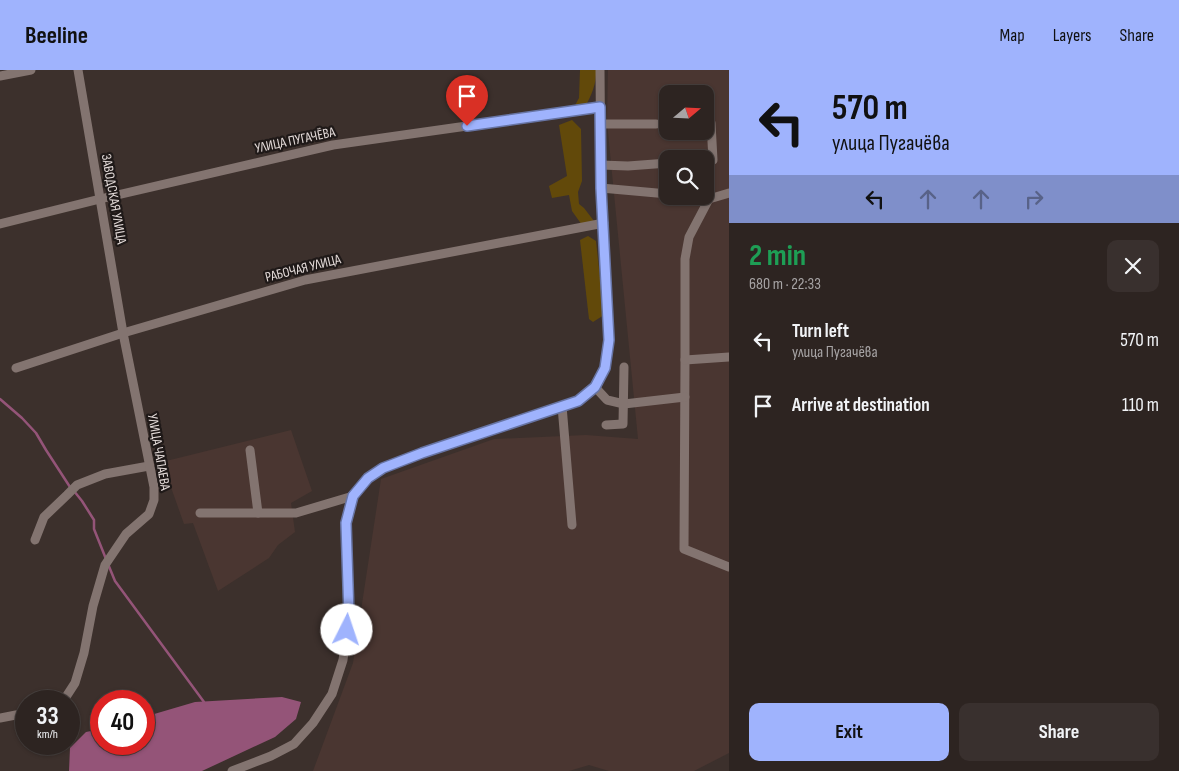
<!DOCTYPE html>
<html lang="en">
<head>
<meta charset="utf-8">
<style>
  :root { --surface:#2d2421; --page:#39302e; --text:#f1f3f6; --muted:#a7a4a5; --line:#48413f; --accent:#9fb3fd }
  body { margin:0; font-family:"Sofia Sans Condensed",sans-serif; background:var(--page); color:var(--text); height:100vh; display:flex; flex-direction:column; font-size:19px; white-space:nowrap }
  * { box-sizing:border-box; margin:0 }
  p { font-size:16px; color:var(--muted) }
  .icon { flex:none; width:28px; height:28px; fill:none; stroke:currentColor; stroke-width:2; stroke-linecap:round; stroke-linejoin:round }
  .map { position:relative; flex:1; overflow:hidden }
  .panel { display:flex; flex-direction:column; background:var(--surface); width:450px }
  .panel>* { flex:none }
  .hud { background:#9fb3fd; color:#111; overflow:hidden }
  .needle { width:32px; rotate:71deg }
  .buttons { position:absolute; left:659px; top:15px; display:grid; gap:10px }
  .buttons a { display:grid; place-items:center; width:55px; height:55px; border-radius:10px; background:var(--surface); box-shadow:0 1px 4px #0004,0 0 0 1px var(--line); font-size:25px }
  .speed { position:absolute; left:15px; top:620px; display:flex; gap:10px; font-size:25px; font-weight:700; text-align:center }
  .speed>* { display:grid; place-content:center; width:65px; height:65px; border-radius:50%; background:var(--surface); box-shadow:0 1px 4px #0004,0 0 0 1px var(--line); line-height:1 }
  .speed small { font-size:12px; font-weight:400 }
  .speed .limit { border:8px solid #d22; background:#fff; color:#111 }
  .pin { position:absolute; display:grid; place-items:center; width:42px; height:42px; color:#fff; margin:-51px -21px; border-radius:50% 50% 50% 0; rotate:-45deg; box-shadow:0 0 5px #0007 }
  .pin .icon { rotate:45deg }
  .me { position:absolute; width:55px; margin:-28px; rotate:4deg; stroke-linejoin:round; filter:drop-shadow(0 0 4px #0008) }
  .turn { display:flex; align-items:center; gap:18px; height:105px; padding:0 20px; font-size:22px }
  .turn .icon { width:65px; height:65px; stroke-width:2.5 }
  .turn b { display:block; font-size:35px; line-height:42px }
  .lanes { display:flex; align-items:center; height:48px; padding:0 20px; background:#0003; justify-content:center; gap:25px; direction:ltr }
  .lanes .off { opacity:.35 }
  .round { display:grid; place-items:center; flex:none; width:52px; height:52px; border-radius:10px; background:var(--page) }
  .overview { display:flex; align-items:center; justify-content:space-between; height:85px; padding:0 20px }
  h1 { font-size:30px; font-weight:700; line-height:38px; color:#1e9e55 }
  .primary-button { display:flex; gap:10px; margin-top:auto; padding:10px 20px }
  .primary-button a { flex:1; height:58px; border-radius:10px; background:var(--accent); color:#111; font-size:20px; font-weight:700; line-height:58px; text-align:center }
  .primary-button a+a { background:var(--page); color:var(--text) }
  ul { padding:0; list-style:none }
  li { display:flex; align-items:center; gap:15px; height:65px; padding:0 20px }
  li div { flex:1 }
  li b { display:block; font-size:19px }
  li em { font-style:normal }
  header { display:flex; align-items:center; gap:30px; box-sizing:border-box; height:70px; padding:0 25px; background:var(--accent); color:#111 }
  header strong { font-size:24px }
  nav { display:flex; gap:28px; margin-inline-start:auto; font-size:18px }
  main { display:flex; flex:1; min-height:0 }
  .map>svg:first-child { display:block }
  .built { fill:#4a3631; fill-rule:evenodd }
  .green { fill:#62490a }
  .water { fill:#945478 }
  .lines { fill:none; stroke-linecap:round; stroke-linejoin:round }
  .stream { stroke:#945478; stroke-width:2.5 }
  .minor { stroke:#837470; stroke-width:9 }
  .route-casing { stroke:#6774a4; stroke-width:12 }
  .route { stroke:#9fb3fd; stroke-width:9 }
  .labels { text-anchor:middle; dominant-baseline:central; stroke-width:4.5; stroke-linejoin:round; paint-order:stroke }
  .street-label { font-size:14px; fill:#e4dbd9; stroke:#1f1918 }
</style>
</head>
<body>
<header>
<strong>Beeline</strong>
<nav><a>Map</a><a>Layers</a><a>Share</a></nav>
</header>
<main>
<div class="map">
<svg width="729" height="701" viewBox="0 0 729 701">
  <rect width="100%" height="100%" fill="#3c302c"/>
  <g class="built">
    <path d="M608,0H729V683L694,701H609L589,695L569,701H313L353,593L381,409L494,369L586,365L638,369L607,52ZM668,24H705V61H668ZM668,89H705V126H668Z"/>
    <path d="M291,360L312,421L291,433L295,462L278,475L269,488L218,521L193,453L184,454L162,392Z"/>
  </g>
  <g class="green">
    <path d="M580,0H596C597,13 591,26 585,37L573,39L579,28Z"/>
    <path d="M572,50L581,59L582,111L578,122L579,134L584,138L594,151L582,155L572,141L569,125L552,128L549,116L567,106L559,55Z"/>
    <path d="M588,166L596,171L604,245L593,252L589,249L580,170Z"/>
  </g>
  <path class="water" d="M282,627L301,632L296,649L275,667L202,701H69L70,678L86,662L101,659V674H144V647L195,632Z"/>
  <g class="lines">
    <g class="stream">
      <path d="M0,329L22,348L36,363L46,380L70,417"/>
      <path d="M74,421L82,431L94,450V459L106,489"/>
      <path d="M108,494L115,511L204,632"/>
    </g>
    <g class="minor">
      <path d="M0,6L31,0"/>
      <path d="M705,53H711L713,90L705,91"/>
      <path d="M601,54H656"/>
      <path d="M601,95L628,96L668,93"/>
      <path d="M601,118L668,124"/>
      <path d="M685,126L709,129"/>
      <path d="M0,154L100,129L333,75L601,37"/>
      <path d="M729,287L685,290L684,479L729,497"/>
      <path d="M685,290V189L689,167L709,129L729,123"/>
      <path d="M16,298L123,263L305,210L604,153"/>
      <path d="M595,317L607,330L624,334L685,327"/>
      <path d="M562,336L572,455"/>
      <path d="M606,355L623,354L624,297"/>
      <path d="M250,380L258,443"/>
      <path d="M200,443H296L353,426"/>
      <path d="M35,470L44,447L67,425L77,415L105,404L149,396"/>
      <path d="M62,631L64,630L75,613L84,583L93,536L105,495L126,464L149,444L154,430V417L123,263L78,0"/>
      <path d="M0,648L26,643"/>
      <path d="M232,701L271,686L294,674L313,653L332,624L343,590L349,546L346,453L353,426L368,408L383,398L422,383L578,331L595,317L605,298L609,270L601,118L600,0"/>
    </g>
  </g>
  <g class="lines">
    <g class="route-casing">
      <path id="route" d="M347,560L349,546L346,453L353,426L368,408L383,398L422,383L578,331L595,317L605,298L609,270L601,118L600,37L467,56"/>
    </g>
    <use href="#route" class="route"/>
  </g>
  <g class="labels">
    <g class="street-label">
      <text transform="translate(295 70) rotate(-12)">УЛИЦА ПУГАЧЁВА</text>
      <text transform="translate(114 129) rotate(80)">ЗАВОДСКАЯ УЛИЦА</text>
      <text transform="translate(303 198) rotate(-14)">РАБОЧАЯ УЛИЦА</text>
      <text transform="translate(159 382) rotate(80)">УЛИЦА ЧАПАЕВА</text>
    </g>
  </g>
</svg>
<div class="buttons">
<a><svg class="needle" viewBox="-14 -14 28 28"><path d="M0-13l5 13h-10z" fill="#e53935"/><path d="M0 13l5-13h-10z" fill="#a7a4a5"/></svg></a>
<a><svg class="icon" aria-label="search" viewBox="0 0 24 24"><circle cx="10" cy="10" r="6"/><path d="M15 15l6 6"/></svg></a>
</div>
<div class="speed"><div>33<small>km/h</small></div><div class="limit">40</div></div>
<div class="pin" style="left:467px;top:56px;background:#d93025"><svg class="icon" aria-label="arrive" viewBox="0 0 24 24"><path d="M6 21V4h12l-3 4 3 4H6"/></svg></div>
<svg class="me" style="left:347px;top:560px" viewBox="-20 -20 40 40"><circle r="19" fill="#fff"/><path d="M0-13L10 11 0 6-10 11z" fill="#9fb3fd"/></svg>
</div>
<section class="panel">
<div class="hud">
<div class="turn"><svg class="icon" aria-label="left" viewBox="0 0 24 24"><path d="M17 20v-9H6M10 6l-5 5 5 5"/></svg><div><b>570 m</b>улица Пугачёва</div></div>
<div class="lanes"><svg class="icon" aria-label="left" viewBox="0 0 24 24"><path d="M17 20v-9H6M10 6l-5 5 5 5"/></svg><svg class="icon off" aria-label="ahead" viewBox="0 0 24 24"><path d="M12 20V5M6 11l6-6 6 6"/></svg><svg class="icon off" aria-label="ahead" viewBox="0 0 24 24"><path d="M12 20V5M6 11l6-6 6 6"/></svg><svg class="icon off" aria-label="right" viewBox="0 0 24 24"><path d="M7 20v-9h11M14 6l5 5-5 5"/></svg></div>
</div>
<div class="overview"><div><h1>2 min</h1><p>680 m · 22:33</p></div><a class="round"><svg class="icon" aria-label="close" viewBox="0 0 24 24"><path d="M6 6l12 12M18 6L6 18"/></svg></a></div>
<ul>
<li><svg class="icon" aria-label="left" viewBox="0 0 24 24"><path d="M17 20v-9H6M10 6l-5 5 5 5"/></svg><div><b>Turn left</b><p>улица Пугачёва</p></div><em>570 m</em></li>
<li><svg class="icon" aria-label="arrive" viewBox="0 0 24 24"><path d="M6 21V4h12l-3 4 3 4H6"/></svg><div><b>Arrive at destination</b></div><em>110 m</em></li>
</ul>
<div class="primary-button"><a>Exit</a><a>Share</a></div>
</section>
</main>
</body>
</html>
